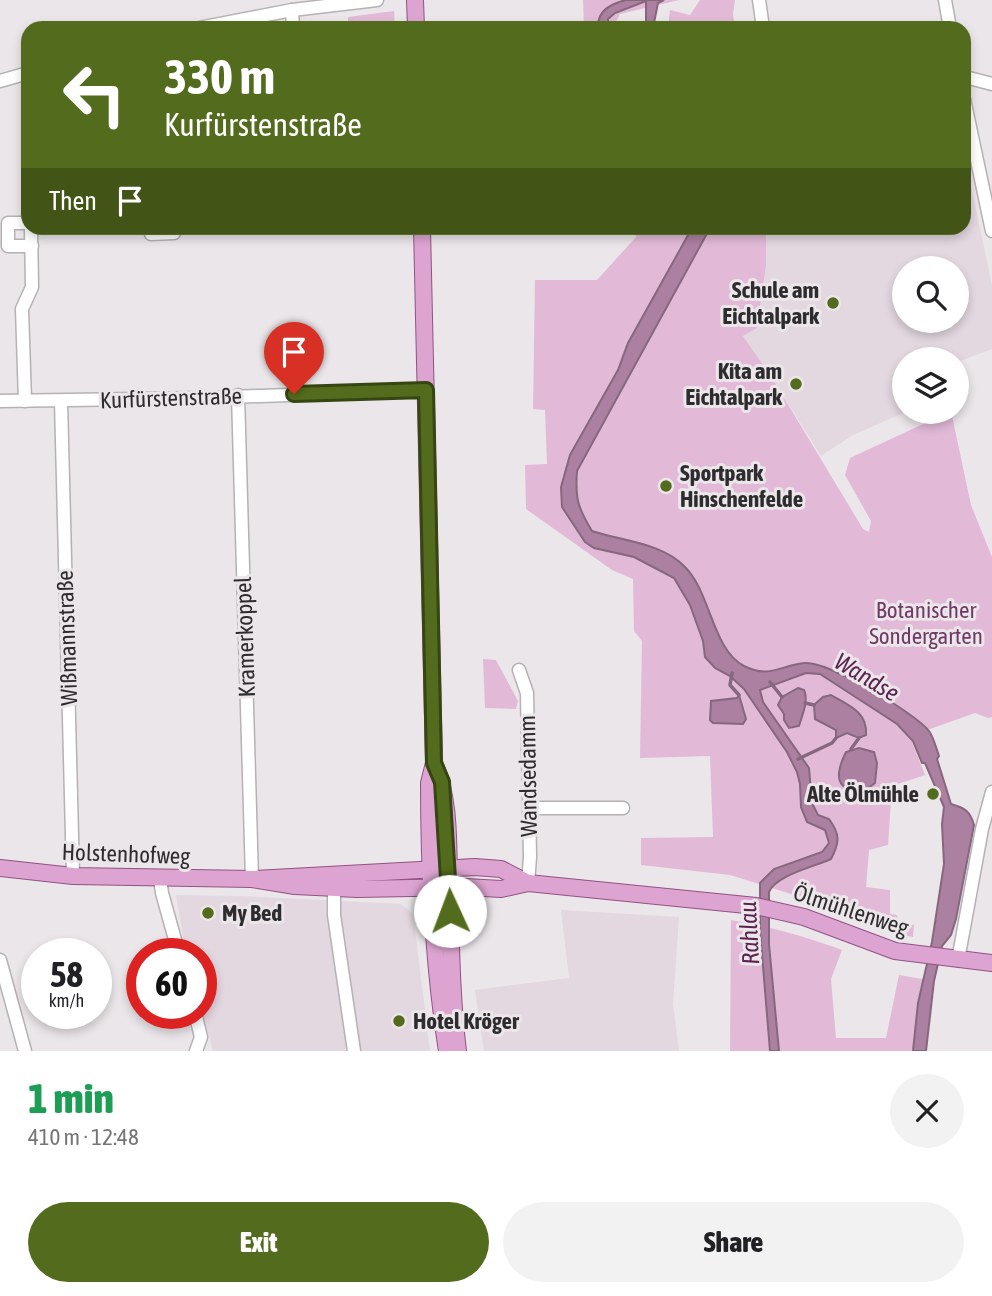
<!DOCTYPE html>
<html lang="en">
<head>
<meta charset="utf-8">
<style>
  :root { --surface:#fff; --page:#f2f2f2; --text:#202124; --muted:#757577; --accent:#536b1c }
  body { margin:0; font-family:"Asap Condensed",sans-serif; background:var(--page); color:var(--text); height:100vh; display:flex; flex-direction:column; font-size:26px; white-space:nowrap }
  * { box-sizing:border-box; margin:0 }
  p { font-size:23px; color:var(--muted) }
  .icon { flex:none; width:38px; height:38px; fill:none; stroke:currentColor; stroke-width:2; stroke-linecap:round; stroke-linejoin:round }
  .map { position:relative; height:1051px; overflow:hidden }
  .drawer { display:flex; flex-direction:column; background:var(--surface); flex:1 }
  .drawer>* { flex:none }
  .hud { position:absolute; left:21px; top:21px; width:950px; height:214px; border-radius:21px; box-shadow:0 4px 10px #0003; background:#536b1c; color:#fff; overflow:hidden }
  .buttons { position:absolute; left:892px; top:256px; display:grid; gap:14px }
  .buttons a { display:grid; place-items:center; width:77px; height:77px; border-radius:50%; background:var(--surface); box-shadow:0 4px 10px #0003; font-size:35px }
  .speed { position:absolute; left:21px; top:938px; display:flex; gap:14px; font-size:35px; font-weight:700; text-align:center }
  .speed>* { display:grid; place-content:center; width:91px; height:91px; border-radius:50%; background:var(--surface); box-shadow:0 4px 10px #0003; line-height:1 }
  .speed small { font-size:18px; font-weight:400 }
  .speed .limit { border:10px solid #d22; background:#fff; color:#111 }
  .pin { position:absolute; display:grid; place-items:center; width:60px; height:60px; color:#fff; margin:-72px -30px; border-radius:50% 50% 50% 0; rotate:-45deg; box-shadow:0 0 7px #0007 }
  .pin .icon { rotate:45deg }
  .me { position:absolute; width:77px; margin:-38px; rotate:358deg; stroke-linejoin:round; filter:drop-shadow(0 0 5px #0008) }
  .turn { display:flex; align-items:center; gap:24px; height:147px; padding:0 28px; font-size:32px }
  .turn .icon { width:91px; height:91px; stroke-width:2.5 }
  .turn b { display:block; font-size:49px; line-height:60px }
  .then { display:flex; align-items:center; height:66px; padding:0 28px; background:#0003; gap:14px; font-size:26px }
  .round { display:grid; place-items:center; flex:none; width:74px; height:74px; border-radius:37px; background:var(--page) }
  .head { display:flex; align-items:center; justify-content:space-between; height:119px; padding:0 28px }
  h1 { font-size:42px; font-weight:800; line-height:52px; color:#1e9e55 }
  .cta { display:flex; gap:14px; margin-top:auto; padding:14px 28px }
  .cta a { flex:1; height:80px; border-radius:42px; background:var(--accent); color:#fff; font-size:28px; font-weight:800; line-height:80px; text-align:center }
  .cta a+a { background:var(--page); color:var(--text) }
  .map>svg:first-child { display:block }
  .built { fill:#e3d7e0; fill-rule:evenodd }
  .green { fill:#e2bad8; fill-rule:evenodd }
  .water { fill:#ac80a1; stroke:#86677e; stroke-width:2 }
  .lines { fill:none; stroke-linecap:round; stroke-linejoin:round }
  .stream { stroke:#86677e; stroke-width:3.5 }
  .minor-casing { stroke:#b5b1b4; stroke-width:15 }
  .major-casing { stroke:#915284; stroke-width:18 }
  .minor { stroke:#fff; stroke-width:12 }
  .major { stroke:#dda4d1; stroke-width:16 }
  .route-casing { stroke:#364612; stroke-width:18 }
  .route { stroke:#536b1c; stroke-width:12 }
  .poi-dot { fill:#536b1c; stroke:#ebe6e9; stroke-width:2.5 }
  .labels { text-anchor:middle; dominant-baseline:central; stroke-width:6; stroke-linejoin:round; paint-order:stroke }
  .poi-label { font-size:23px; font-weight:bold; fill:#2e2c2e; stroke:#ebe6e9; text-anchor:end }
  .street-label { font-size:23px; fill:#2e2c2e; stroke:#ebe6e9 }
  .park-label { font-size:23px; fill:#713966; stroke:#ebe6e9 }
  .water-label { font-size:24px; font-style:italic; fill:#5b2450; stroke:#ebe6e9 }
</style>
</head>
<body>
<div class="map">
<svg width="992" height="1051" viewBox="0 0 992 1051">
  <rect width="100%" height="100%" fill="#ebe6e9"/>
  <g class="built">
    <path d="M964,153L992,285V349L957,362V359H905V411H908L853,435L821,456L769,373L743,336L757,328L766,266V228H964ZM905,268H957V320H905Z"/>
    <path d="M176,895L240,896L401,904L413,914L430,1051H213L201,1007V954H186Z"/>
    <path d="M561,910L679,917L673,1004L679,1051H484L475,990L569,978Z"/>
  </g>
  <g class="green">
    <path d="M583,0H679L620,14L613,28H584Z"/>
    <path d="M700,0H735L733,14L735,28H668L670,10L690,15Z"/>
    <path d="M394,11L395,28H348V17Z"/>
    <path d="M636,228H766V266L757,328L743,336L769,373L863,529L869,532L871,521L845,475L850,458L934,419L944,411H951L971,505L992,557V717L988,718L975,713L930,729L912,742L925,775L892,786L888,845L869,850L866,887L890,890V914L897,915L898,923L914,925L913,937L896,934L788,893L730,875L641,865V838L713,837L710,756L640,758L642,641L634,631L633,579L612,570L526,509L525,465L547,464L545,410L533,409L535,280H597L636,237ZM798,688L804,690L806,695L805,703L784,720V696ZM739,696L746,719L743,724L713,723L710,720L711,701L737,698ZM859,748L874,752L856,790L847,789Z"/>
    <path d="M483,659L496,660L518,701L516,709L485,708Z"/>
    <path d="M731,920C770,927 805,936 842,950L831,979L836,1038H886L899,975L934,981L926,1051H730Z"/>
  </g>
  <g class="water">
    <path d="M626,0H664L658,3L653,28H646V1L615,13L608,19V28H598C597,11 610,4 626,0Z"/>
    <path d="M692,228H710L577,471C575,499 578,508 592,531C622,541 663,543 685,567C711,593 712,649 744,666C770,679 781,665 805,663C828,661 915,713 929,731C934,738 936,748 939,756L937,759L951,804C965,808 970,811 974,825L956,919L951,935L942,946L934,981L926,1051H913L918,1003L932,942L944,864L942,824L944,807L925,763H922L913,741L897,724L820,674L806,673L760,690L763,702L809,768L812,803L818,815L829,819C840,834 840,842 831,859C814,867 776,875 769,892V944L779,1051H770L760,930V883L774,869L822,852L829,843L825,830L807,822L801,807L800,784L797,772L787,752L744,689L730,676L715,668L705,657L703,641L690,605L674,578L634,557L594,548L585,542L562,507L561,487L570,455L618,370L628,343Z"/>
    <path d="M798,688L804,690C809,701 802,715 799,726L789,728L784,720V714L778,705L782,697Z"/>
    <path d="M739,695L746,719L743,724L713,723L710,720L711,701L737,698Z"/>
    <path d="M831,695C848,705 868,712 866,735L859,738L847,733L836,738V730L815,719L814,705L823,697Z"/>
    <path d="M859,748L874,752L877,763L875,783L865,791C861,790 852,791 848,789C832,783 841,762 846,752Z"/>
  </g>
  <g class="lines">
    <g class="stream">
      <path d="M732,673L730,685L739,695"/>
      <path d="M770,682L782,697"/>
      <path d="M805,703L814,705"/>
      <path d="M851,749L859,738"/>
      <path d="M798,759L832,743L836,738"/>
    </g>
    <g class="minor-casing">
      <g id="minor">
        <path d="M759,0L763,28"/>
        <path d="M945,0L950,28"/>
        <path d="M292,10L293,28"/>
        <path d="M199,28L292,10L377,0"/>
        <path d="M964,79L969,78L992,84"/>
        <path d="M0,81L28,73"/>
        <path d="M964,99L992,231"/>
        <path d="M28,223H8V246H32"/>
        <path d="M151,228V234L174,233V228"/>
        <path d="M238,395L252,879"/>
        <path d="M0,401L203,398L426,390"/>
        <path d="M25,401L22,309L32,287L31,228"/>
        <path d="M61,401L73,876"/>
        <path d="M519,670L527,693L530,857L528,883"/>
        <path d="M529,808H623"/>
        <path d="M160,879L162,893L179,954"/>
        <path d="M334,888V915L354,1051"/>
        <path d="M0,960L25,1051"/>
        <path d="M958,960L982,829L992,792"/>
        <path d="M195,1013L201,1037L196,1051"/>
      </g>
    </g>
    <g class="major-casing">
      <g id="major">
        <path d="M415,0L416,28"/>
        <path d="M422,228L434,763L429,783C429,873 433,962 447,1051"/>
        <path d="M434,763C450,798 448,842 449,879C451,937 451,994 458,1051"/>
        <path d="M0,868L73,876L252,879L475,867L501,869L528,883"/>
        <path d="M252,879L295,886L357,889L466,887L501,889L528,883L756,906L804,917L895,951L992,963"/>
      </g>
    </g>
    <use href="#minor" class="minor"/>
    <use href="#major" class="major"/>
  </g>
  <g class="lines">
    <g class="route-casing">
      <path id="route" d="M294,394L426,390L434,763L442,782L450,911"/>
    </g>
    <use href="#route" class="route"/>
  </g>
  <g class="poi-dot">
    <circle cx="833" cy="303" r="7"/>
    <circle cx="796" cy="384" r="7"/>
    <circle cx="666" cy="486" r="7"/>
    <circle cx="933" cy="794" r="7"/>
    <circle cx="208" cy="913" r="7"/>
    <circle cx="399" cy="1021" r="7"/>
  </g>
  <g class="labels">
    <g class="poi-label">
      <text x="819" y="290">Schule am<tspan x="819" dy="26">Eichtalpark</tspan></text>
      <text x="782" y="371">Kita am<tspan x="782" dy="26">Eichtalpark</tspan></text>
      <text x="680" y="473" text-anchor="start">Sportpark<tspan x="680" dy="26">Hinschenfelde</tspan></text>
      <text x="919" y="794">Alte Ölmühle</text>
      <text x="222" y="913" text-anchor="start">My Bed</text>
      <text x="413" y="1021" text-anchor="start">Hotel Kröger</text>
    </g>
    <g class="street-label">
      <text transform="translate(171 398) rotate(-2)">Kurfürstenstraße</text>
      <text transform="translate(245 637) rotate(-92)">Kramerkoppel</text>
      <text transform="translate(67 638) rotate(-92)">Wißmannstraße</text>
      <text transform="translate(528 776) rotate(-91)">Wandsedamm</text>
      <text transform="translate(126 854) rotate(2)">Holstenhofweg</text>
      <text transform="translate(851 910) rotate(18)">Ölmühlenweg</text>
    </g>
    <g class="park-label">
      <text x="926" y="610">Botanischer<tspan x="926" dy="26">Sondergarten</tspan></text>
    </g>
    <g class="water-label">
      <text transform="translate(867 677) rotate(31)">Wandse</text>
      <text transform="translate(749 933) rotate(-93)">Rahlau</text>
    </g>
  </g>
</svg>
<div class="buttons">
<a><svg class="icon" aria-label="search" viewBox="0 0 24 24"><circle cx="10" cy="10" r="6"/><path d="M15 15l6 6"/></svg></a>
<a><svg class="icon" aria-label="layers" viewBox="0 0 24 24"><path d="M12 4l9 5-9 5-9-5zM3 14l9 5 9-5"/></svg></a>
</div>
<div class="speed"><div>58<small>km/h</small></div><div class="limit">60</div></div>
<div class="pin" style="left:294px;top:394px;background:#d93025"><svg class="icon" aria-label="arrive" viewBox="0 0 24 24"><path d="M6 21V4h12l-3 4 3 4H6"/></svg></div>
<svg class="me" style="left:450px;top:911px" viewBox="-20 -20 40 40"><circle r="19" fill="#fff"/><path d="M0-13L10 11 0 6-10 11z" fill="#536b1c"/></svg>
<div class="hud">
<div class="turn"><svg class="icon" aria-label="left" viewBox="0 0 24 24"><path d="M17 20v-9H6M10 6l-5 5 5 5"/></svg><div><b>330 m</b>Kurfürstenstraße</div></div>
<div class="then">Then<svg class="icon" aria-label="arrive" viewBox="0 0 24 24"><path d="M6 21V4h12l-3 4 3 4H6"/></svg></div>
</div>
</div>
<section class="drawer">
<div class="head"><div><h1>1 min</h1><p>410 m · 12:48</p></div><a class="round"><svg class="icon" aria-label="close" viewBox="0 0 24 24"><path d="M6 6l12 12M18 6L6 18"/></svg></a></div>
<div class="cta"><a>Exit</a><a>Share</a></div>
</section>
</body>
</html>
